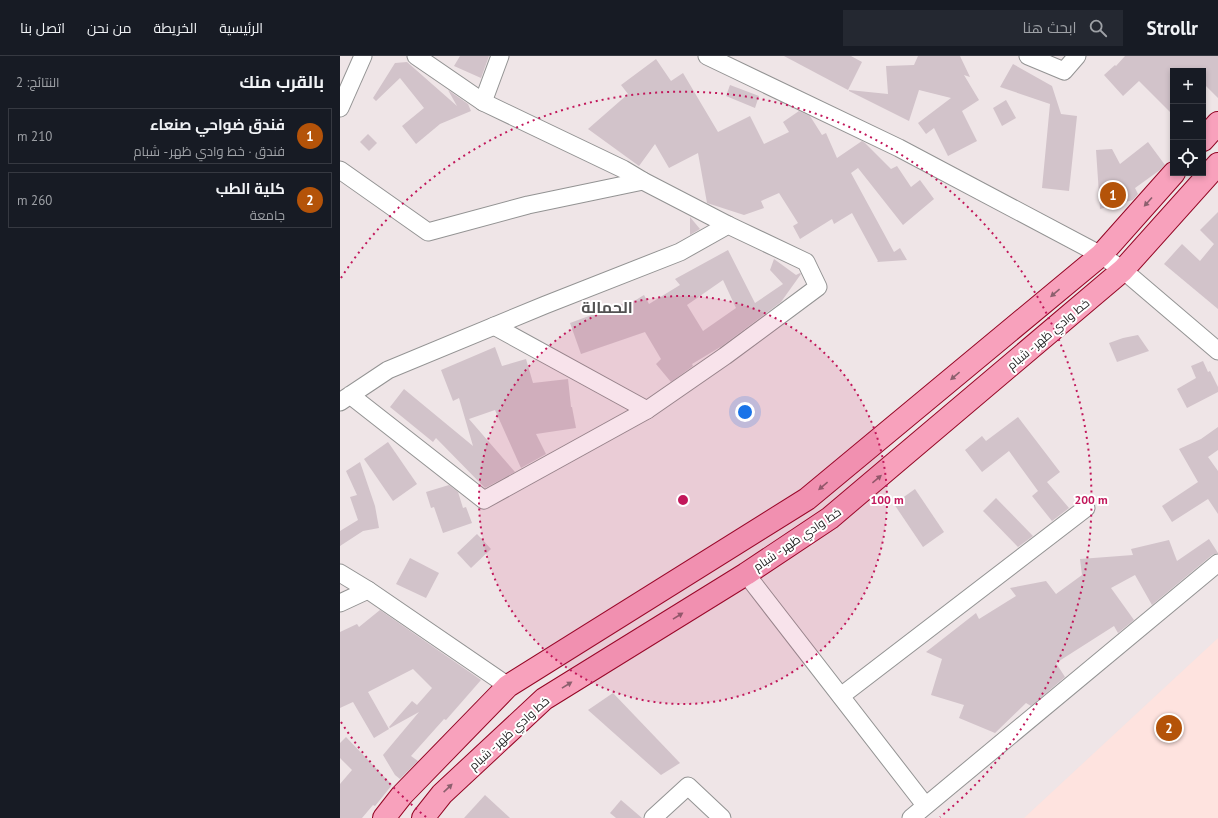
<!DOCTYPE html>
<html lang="ar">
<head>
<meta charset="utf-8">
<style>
  :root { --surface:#171b24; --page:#242831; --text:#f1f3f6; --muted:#9ea1a6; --line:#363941; --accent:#b45309 }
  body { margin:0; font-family:"PT Sans",Cairo,sans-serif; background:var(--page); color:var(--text); direction:rtl }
  .controls { position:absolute; right:12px; top:12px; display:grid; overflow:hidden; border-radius:0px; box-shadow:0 2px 6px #0003 }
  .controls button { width:36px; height:36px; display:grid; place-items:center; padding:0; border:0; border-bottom:1px solid var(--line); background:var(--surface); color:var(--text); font:20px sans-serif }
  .you { position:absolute; left:405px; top:356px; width:14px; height:14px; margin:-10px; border:3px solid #fff; border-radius:50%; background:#1a73e8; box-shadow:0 0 0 6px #1a73e833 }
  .badge { display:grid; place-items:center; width:26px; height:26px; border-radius:50%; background:var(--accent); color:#fff; font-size:13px; font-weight:700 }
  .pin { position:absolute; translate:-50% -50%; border:2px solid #fff; box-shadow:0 1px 4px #0006 }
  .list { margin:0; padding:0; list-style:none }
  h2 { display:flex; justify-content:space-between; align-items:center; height:52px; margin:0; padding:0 16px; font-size:17px }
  h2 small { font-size:13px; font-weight:400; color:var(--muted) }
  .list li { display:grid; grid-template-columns:26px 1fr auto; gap:12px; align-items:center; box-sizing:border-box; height:56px; margin:0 8px 8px; padding:0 8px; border:1px solid var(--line); border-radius:0px }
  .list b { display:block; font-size:15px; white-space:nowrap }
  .list p { margin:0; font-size:13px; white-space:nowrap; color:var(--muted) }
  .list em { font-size:13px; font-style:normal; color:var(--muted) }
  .icon { flex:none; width:22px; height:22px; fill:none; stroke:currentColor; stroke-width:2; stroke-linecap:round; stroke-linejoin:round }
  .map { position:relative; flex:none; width:878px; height:762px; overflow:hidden; direction:ltr }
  header { display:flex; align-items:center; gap:24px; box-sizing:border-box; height:56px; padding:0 20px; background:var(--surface); border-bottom:1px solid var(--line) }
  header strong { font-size:19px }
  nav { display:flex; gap:22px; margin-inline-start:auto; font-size:14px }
  .search { width:280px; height:36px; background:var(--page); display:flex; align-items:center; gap:10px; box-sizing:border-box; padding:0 14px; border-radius:0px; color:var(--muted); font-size:15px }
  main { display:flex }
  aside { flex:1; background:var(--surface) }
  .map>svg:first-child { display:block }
  .education { fill:#fee3df }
  .building { fill:#d2c3ca; fill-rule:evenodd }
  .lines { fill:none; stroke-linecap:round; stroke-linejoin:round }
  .minor-casing { stroke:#939393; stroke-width:19 }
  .major-casing { stroke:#940624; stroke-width:24 }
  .minor { stroke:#fff; stroke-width:17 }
  .major { stroke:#f8a1bc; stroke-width:22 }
  .oneway { fill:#8c606e }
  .ring { fill:none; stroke:#c2185b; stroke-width:2; stroke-dasharray:2 4 }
  .labels { text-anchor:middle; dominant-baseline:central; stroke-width:4; stroke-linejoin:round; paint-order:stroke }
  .street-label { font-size:12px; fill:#1f1f1f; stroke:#fff }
  .district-label { font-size:16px; font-weight:bold; fill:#525252; stroke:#fff }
  .centre { fill:#c2185b; stroke:#fff; stroke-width:2 }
  .ring-label { font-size:12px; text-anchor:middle; font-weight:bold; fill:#c2185b; stroke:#fff; stroke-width:4; stroke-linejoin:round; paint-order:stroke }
</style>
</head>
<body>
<header>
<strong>Strollr</strong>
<div class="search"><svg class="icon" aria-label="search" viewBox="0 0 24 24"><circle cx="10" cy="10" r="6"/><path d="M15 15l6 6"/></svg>ابحث هنا</div>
<nav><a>الرئيسية</a><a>الخريطة</a><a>من نحن</a><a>اتصل بنا</a></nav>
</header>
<main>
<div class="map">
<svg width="878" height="762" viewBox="0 0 878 762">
  <rect width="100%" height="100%" fill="#efe5e7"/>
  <polygon class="education" points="878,582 878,762 684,762"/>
  <g class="building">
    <polygon points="120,0 149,0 141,22 114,10"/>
    <polygon points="444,0 511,0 522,6 508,34"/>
    <polygon points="578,0 620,0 630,21 624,19 639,44 622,55 637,85 608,100 594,72 586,78 578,67 611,42 579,34 569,65 509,35 509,34 548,38 546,10 574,9"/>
    <polygon points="785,0 878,0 878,42 863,27 863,15 833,15 833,59 799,25 783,40 764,19 775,9 776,10"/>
    <polygon points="316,3 331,25 343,17 378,76 410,60 424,88 449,76 443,66 459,55 470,60 482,79 486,77 497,102 522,85 525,87 551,113 557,110 571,131 580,124 594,143 563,169 518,112 511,117 554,196 560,192 567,204 537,206 538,205 512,157 494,168 492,163 460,183 453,170 458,167 439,137 421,145 424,152 404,159 367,147 358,97 329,112 315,88 299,110 248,73 288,38 281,29"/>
    <polygon points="67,6 117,50 108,34 128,48 131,55 100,68 76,88 62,70 84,52 60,22 36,45 33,42 55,7"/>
    <polygon points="673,8 712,30 721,58 737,60 729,135 702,132 710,48 660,31"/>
    <polygon points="390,29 419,40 415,52 386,40"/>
    <polygon points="666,44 676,62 662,70 653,52"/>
    <polygon points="28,78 37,87 29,95 20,86"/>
    <polygon points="808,86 825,109 820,114 795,132 798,138 793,144 760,153 756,94 772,93 780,108"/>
    <polygon points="878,156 878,253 824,208 842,188 860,205 874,188 860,174"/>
    <polygon points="350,161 360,173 350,179"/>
    <path d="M388 194 415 247 443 228 430 214 434 203 456 219 460 217 461 218 441 246 382 290 352 308 353 310 331 326 316 308 321 303 305 276 241 298 230 267 284 247 286 250 304 239 309 248 340 229 335 223ZM383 224 396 252 363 275 347 249Z"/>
    <polygon points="798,279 809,295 777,306 769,287 783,282"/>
    <polygon points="155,291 162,310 186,303 193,327 228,323 231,351 232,351 236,372 196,378 206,398 181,412 155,354 129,363 175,416 145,432 96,382 93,386 50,351 64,333 133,390 119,342 113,345 101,314"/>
    <polygon points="863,305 868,316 870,315 878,331 878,336 847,352 837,333 856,322 851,310"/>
    <polygon points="678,361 720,416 707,426 729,452 712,465 692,440 698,435 669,395 642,416 625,394 642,380 646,385"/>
    <polygon points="878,371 878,394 868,401 878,415 878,458 868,443 832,466 822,450 858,426 839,393 861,383"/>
    <polygon points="48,386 77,428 53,445 24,403"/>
    <polygon points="20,406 35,450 39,472 23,475 0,490 0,475 18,464 10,441 17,439 6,415"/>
    <polygon points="109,429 118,436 123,452 126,451 132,467 103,477 94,451 91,452 86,436"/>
    <polygon points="575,433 604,476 583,491 554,448"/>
    <polygon points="656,442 693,480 678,491 643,455"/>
    <polygon points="137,478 151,493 131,512 117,497"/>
    <polygon points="869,483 878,497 872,499 812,549 795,519 771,532 794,564 778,577 774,570 716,607 725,621 691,650 686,647 655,677 619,662 624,649 591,639 602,603 586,596 636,557 639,563 676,540 670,532 706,525 716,538 742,519 740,503 793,499 791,493 829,484 837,505"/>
    <polygon points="70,502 99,517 86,542 56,528"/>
    <polygon points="40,554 141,624 106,664 104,663 71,700 78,705 60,723 55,719 43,699 79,656 50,672 49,671 72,645 77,649 92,632 73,613 28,636 49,673 34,682 13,646 0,652 0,576 17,568 19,571"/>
    <polygon points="273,637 340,707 321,719 248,654"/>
    <polygon points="6,681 52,729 35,750 33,749 22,762 0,762 0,728 12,714 0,702 0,687"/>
    <polygon points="145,739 170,762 124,762"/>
    <polygon points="281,744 302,762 276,762 270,757"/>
  </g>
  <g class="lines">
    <g class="minor-casing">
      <g id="minor">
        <polyline points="76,0 143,46 283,113 303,125 388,169"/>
        <polyline points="367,0 559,92 761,199 783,214 878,295"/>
        <polyline points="688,0 724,15 737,0"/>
        <polyline points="143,46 160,0"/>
        <polyline points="0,52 23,0"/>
        <polyline points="0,114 88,176 188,149 303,125"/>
        <polyline points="154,270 307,354"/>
        <polyline points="0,346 48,314 205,249 340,196 388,169 466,206 478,231 385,300 307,354 144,444 10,339"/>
        <polyline points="0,517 28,534 168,630"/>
        <polyline points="406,518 585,749"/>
        <polyline points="0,547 28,534"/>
        <polyline points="501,640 746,452"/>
        <polyline points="313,762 348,730 382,762"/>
        <polyline points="571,762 878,507"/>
      </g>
    </g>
    <g class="major-casing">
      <g id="major">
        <polyline points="863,84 878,67"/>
        <polyline points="44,762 62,739 168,630 467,443 761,199 834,117"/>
        <polyline points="83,762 102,738 204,643 406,518 490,462 783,214 878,108"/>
      </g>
    </g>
    <use href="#minor" class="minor"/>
    <use href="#major" class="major"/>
  </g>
  <defs><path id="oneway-solid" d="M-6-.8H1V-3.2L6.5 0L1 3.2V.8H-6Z"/></defs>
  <g class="oneway">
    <use href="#oneway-solid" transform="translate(808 146) rotate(132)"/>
    <use href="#oneway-solid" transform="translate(715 237) rotate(140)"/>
    <use href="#oneway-solid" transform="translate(615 320) rotate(140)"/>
    <use href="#oneway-solid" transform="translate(537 423) rotate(-40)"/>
    <use href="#oneway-solid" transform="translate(483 430) rotate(140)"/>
    <use href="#oneway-solid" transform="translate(338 560) rotate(-32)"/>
    <use href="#oneway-solid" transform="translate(227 629) rotate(-32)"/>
    <use href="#oneway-solid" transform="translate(108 732) rotate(-43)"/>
  </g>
  <circle cx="343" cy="444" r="204" fill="#c2185b" fill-opacity=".12"/>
  <g class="ring">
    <circle cx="343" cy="444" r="204"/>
    <path d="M86 761A408 408 0 0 1 1 666M1 222A408 408 0 1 1 600 761"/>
  </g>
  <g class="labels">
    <g class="street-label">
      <text transform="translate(708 278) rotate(-40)">خط وادي ظهر - شبام</text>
      <text transform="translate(457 483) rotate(-34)">خط وادي ظهر - شبام</text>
      <text transform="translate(169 677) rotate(-42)">خط وادي ظهر - شبام</text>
    </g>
    <g class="district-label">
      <text x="267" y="251">الحمالة</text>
    </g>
  </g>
  <circle cx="343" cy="444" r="6" class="centre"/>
  <g class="ring-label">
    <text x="547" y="448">100 m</text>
    <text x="751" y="448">200 m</text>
  </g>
</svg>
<div class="controls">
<button>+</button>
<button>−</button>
<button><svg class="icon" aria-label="locate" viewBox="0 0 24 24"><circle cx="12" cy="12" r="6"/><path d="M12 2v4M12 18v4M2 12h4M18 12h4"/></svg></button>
</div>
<div class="you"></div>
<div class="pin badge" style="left:773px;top:139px">1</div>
<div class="pin badge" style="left:829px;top:672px">2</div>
</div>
<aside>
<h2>بالقرب منك<small>النتائج: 2</small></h2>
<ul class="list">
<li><span class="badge">1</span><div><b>فندق ضواحي صنعاء</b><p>فندق · خط وادي ظهر - شبام</p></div><em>210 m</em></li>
<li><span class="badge">2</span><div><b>كلية الطب</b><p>جامعة</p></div><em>260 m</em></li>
</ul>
</aside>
</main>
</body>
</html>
